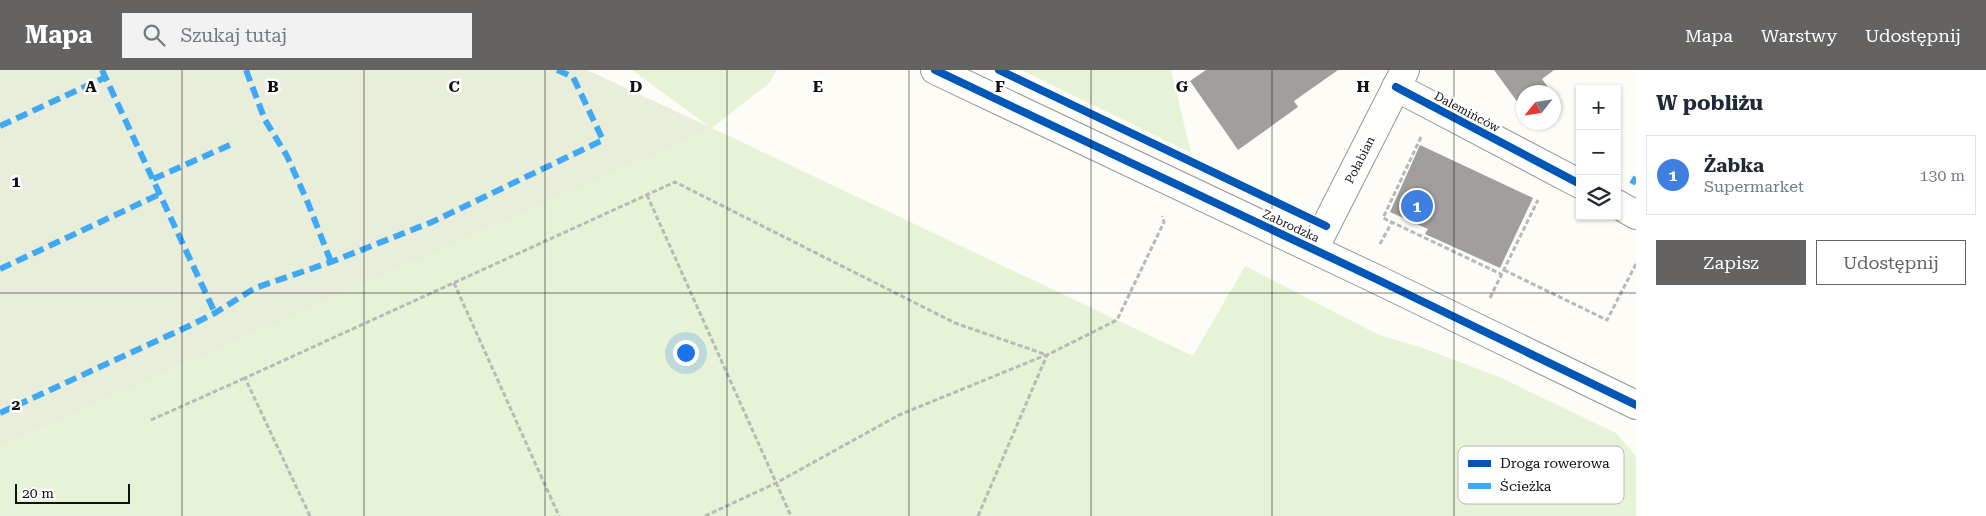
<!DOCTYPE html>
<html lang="pl">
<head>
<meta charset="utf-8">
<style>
  :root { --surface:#fff; --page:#f2f2f3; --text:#1f2937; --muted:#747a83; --line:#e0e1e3; --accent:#646362 }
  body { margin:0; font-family:"Roboto Serif",serif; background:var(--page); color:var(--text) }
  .controls { position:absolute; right:15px; top:15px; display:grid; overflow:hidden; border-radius:0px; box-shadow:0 1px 4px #0004 }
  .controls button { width:45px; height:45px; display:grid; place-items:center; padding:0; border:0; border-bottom:1px solid var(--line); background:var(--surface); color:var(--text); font:25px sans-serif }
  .compass { position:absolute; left:1516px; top:15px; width:45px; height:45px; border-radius:50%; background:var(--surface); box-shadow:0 1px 4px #0004; rotate:240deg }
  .scale { position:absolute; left:15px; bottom:12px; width:115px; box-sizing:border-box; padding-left:5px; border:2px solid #111; border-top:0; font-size:14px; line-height:18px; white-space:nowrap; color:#111; -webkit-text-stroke:4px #fff; paint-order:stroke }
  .you { position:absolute; left:685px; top:282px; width:18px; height:18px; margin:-12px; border:4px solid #fff; border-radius:50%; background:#1a73e8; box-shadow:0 0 0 8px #1a73e833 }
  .badge { display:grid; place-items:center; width:32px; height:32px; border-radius:50%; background:var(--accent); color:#fff; font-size:16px; font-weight:700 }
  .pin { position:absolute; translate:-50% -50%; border:2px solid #fff; box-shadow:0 1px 5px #0006 }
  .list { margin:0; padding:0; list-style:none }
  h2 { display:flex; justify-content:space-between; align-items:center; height:65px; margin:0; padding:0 20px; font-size:21px }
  h2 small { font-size:16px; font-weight:400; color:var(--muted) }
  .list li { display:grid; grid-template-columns:32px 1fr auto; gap:15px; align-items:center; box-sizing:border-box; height:80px; margin:0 10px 10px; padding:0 10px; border:1px solid var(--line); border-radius:0px }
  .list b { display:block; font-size:19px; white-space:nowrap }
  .list p { margin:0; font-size:16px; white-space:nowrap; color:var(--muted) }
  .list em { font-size:16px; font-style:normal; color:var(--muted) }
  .actions { display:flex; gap:10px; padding:15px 20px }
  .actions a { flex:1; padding:11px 0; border:1px solid var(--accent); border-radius:0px; text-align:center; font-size:18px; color:var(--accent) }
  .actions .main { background:var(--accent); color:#fff }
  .icon { flex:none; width:28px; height:28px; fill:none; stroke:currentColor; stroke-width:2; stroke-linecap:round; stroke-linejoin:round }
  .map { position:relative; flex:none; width:1636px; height:446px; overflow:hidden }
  header { display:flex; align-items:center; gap:30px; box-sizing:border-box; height:70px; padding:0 25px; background:var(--accent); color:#fff }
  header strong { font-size:24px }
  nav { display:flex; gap:28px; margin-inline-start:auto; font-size:18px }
  .search { width:350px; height:45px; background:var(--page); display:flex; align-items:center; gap:12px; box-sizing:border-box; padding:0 18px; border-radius:0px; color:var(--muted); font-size:19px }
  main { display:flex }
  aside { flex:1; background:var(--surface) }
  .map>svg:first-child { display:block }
  .green { fill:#e7f3d7 }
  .cemetery { fill:#e9eedb }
  .building { fill:#a19f9c }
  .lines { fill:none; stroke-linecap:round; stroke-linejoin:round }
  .street-casing { stroke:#979795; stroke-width:30 }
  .path { stroke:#b9b9b8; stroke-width:3; stroke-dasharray:5 2.5; stroke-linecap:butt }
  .street { stroke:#fffffe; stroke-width:28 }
  .quiet { stroke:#3fa9f5; stroke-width:6; stroke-dasharray:12 6; stroke-linecap:butt }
  .cycleway-casing { stroke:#fff; stroke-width:11 }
  .cycleway { stroke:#0057b8; stroke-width:8 }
  .grid { fill:none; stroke:#111; stroke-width:1; stroke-opacity:0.55 }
  .labels { text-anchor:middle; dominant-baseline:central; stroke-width:5; stroke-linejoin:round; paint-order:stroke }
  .street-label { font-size:12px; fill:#111; stroke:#fff }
  .key { fill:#fff; stroke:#b8b8b8; stroke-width:1 }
  .key-label { font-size:14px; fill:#111 }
  .grid-label { font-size:16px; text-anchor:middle; font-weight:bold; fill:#111; stroke:#fff; stroke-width:5; stroke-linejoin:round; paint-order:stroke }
</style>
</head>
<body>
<header>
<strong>Mapa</strong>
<div class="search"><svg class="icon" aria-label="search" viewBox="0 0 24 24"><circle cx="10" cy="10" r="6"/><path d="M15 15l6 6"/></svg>Szukaj tutaj</div>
<nav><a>Mapa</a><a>Warstwy</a><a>Udostępnij</a></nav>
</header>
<main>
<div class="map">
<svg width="1636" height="446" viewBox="0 0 1636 446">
  <rect width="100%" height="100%" fill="#fdfcf7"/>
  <g class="green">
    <polygon points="632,0 777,0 769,13 712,58 1193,286 1245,196 1379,265 1420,277 1499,307 1616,363 1636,386 1636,446 0,446 0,377 711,58"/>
    <polygon points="1021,0 1171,0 1191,83"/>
  </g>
  <polygon class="cemetery" points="0,0 587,0 712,58 0,377"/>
  <g class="building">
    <polygon points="1206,0 1338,0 1294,31 1298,37 1238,80 1190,11"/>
    <polygon points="1494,0 1554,0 1542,9 1550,20 1546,22 1524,22 1524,41"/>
    <polygon points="1420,75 1533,128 1500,198 1425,164 1428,159 1390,142"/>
  </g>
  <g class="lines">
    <g class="street-casing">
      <g id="street">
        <polyline points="935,0 1374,208 1636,335"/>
        <polyline points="1396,17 1580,114"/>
        <polyline points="1617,134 1636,145"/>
        <polyline points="1314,179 1405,0"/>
      </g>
    </g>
    <g class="path">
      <polyline points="1421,67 1383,148 1501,204"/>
      <polyline points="647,125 791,446"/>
      <polyline points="1380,174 1392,152"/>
      <polyline points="1504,200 1607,250 1636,194"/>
      <polyline points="454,213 559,446"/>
      <polyline points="1490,228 1538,130"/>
      <polyline points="151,350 245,308"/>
      <polyline points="310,446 245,308 675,112 955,253 1047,285"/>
      <polyline points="705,446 776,413 899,345 1046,285"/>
      <polyline points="978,446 1047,285 1117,250 1164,152 1162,146"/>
    </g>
    <use href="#street" class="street"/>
    <g class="quiet">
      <polyline points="102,0 215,243"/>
      <polyline points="246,0 265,50 287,86 308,133 331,192"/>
      <polyline points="0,56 106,7"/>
      <polyline points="153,109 230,75"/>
      <polyline points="1632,114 1636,107"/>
      <polyline points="0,199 160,124"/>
      <polyline points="0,343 189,256 215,243 255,218 331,192 432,152 603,70 573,7 557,0"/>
    </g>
    <g class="cycleway-casing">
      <g id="cycleway">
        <polyline points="935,0 1374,208 1636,335"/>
        <polyline points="999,0 1326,156"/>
        <polyline points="1396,17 1580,114"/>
      </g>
    </g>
    <use href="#cycleway" class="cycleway"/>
  </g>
  <path class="grid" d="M182 0V446M364 0V446M545 0V446M727 0V446M909 0V446M1091 0V446M1272 0V446M1454 0V446M0 223H1636"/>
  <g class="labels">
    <g class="street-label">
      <text transform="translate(1467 42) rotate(28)">Dalemińców</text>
      <text transform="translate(1360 90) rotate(-63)">Połabian</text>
      <text transform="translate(1291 156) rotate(25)">Zabrodzka</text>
    </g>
  </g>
  <rect x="1458" y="376" width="166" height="58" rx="8" class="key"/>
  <rect x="1468" y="390" width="23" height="7" fill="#0057b8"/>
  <rect x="1468" y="413" width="23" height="6" fill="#3fa9f5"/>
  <g class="key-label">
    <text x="1500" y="398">Droga rowerowa</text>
    <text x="1500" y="421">Ścieżka</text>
  </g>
  <g class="grid-label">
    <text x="91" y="22">A</text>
    <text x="273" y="22">B</text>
    <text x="454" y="22">C</text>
    <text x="636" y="22">D</text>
    <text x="818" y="22">E</text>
    <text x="1000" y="22">F</text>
    <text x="1182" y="22">G</text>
    <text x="1363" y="22">H</text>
    <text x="16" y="117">1</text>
    <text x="16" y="340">2</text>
  </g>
</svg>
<div class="controls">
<button>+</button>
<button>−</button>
<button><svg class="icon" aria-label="layers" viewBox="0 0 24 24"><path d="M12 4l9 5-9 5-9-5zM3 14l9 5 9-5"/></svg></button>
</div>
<svg class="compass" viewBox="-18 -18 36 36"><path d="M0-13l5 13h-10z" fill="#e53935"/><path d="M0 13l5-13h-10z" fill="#747a83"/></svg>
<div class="scale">20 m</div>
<div class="you"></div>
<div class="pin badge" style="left:1417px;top:136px;background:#3f7fe0">1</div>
</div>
<aside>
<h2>W pobliżu<small></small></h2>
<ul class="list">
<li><span class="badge" style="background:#3f7fe0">1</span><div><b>Żabka</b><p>Supermarket</p></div><em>130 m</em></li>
</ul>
<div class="actions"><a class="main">Zapisz</a><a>Udostępnij</a></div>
</aside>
</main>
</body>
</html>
